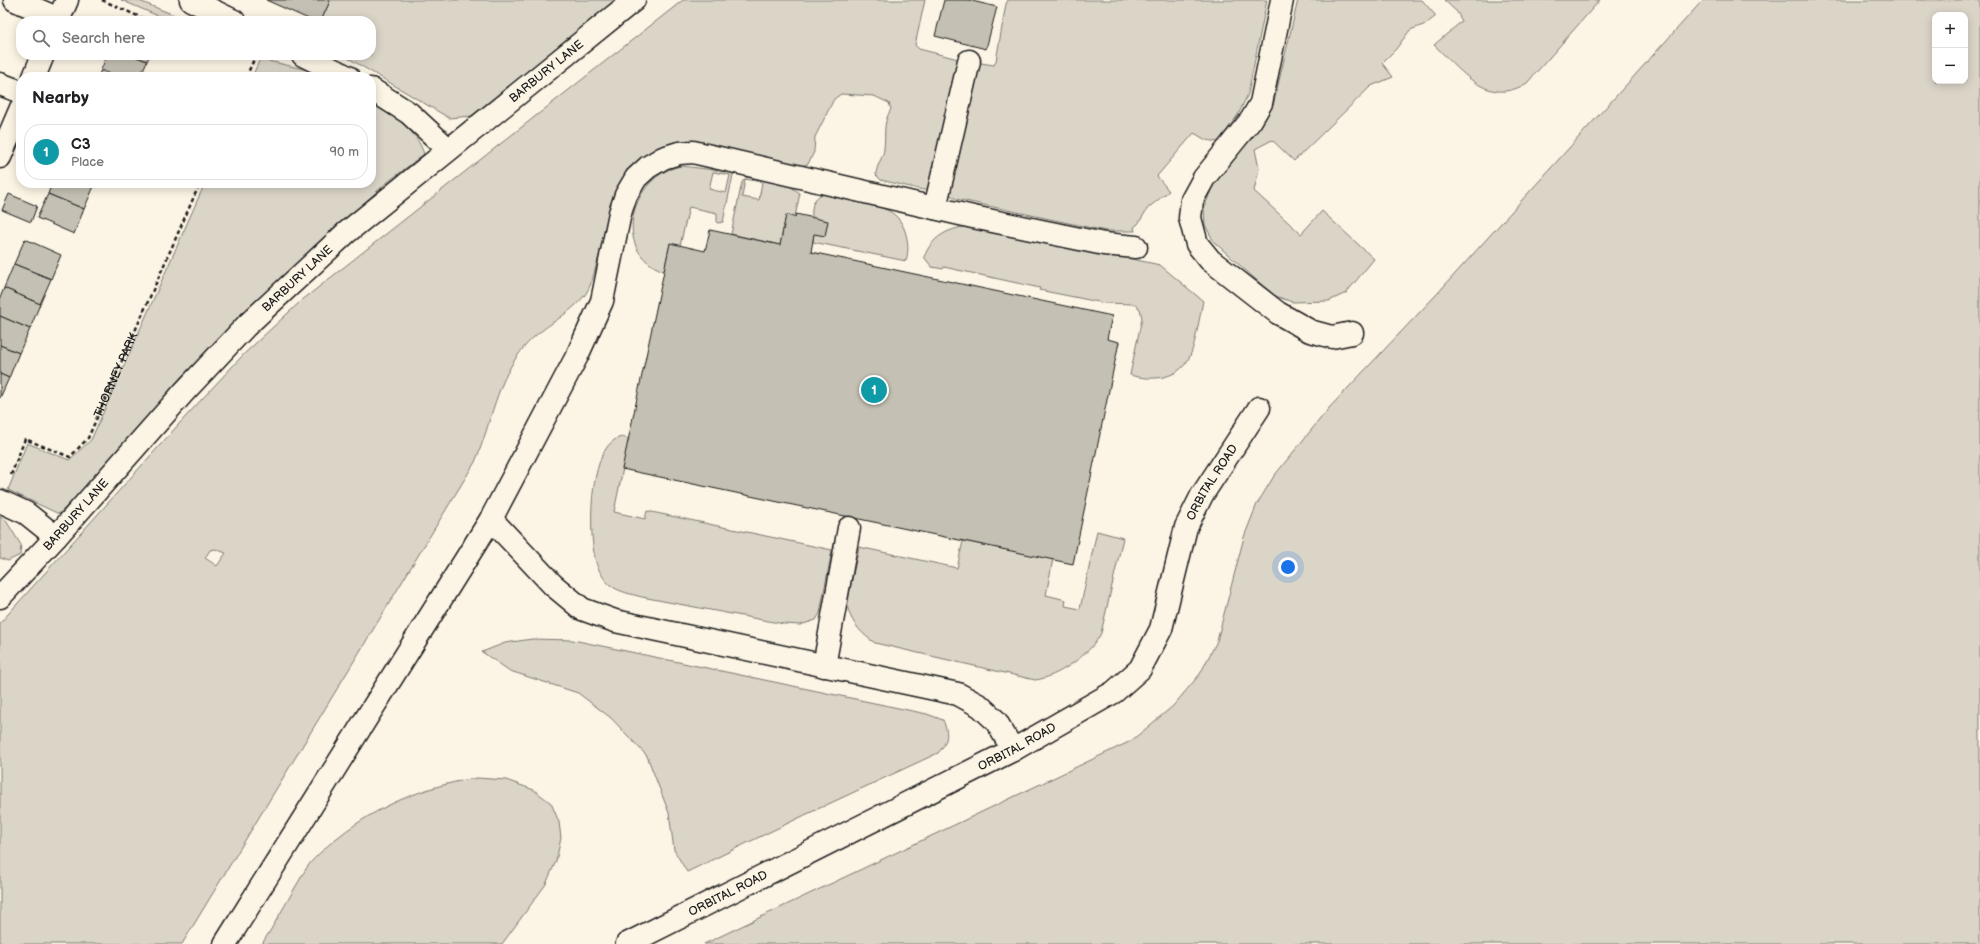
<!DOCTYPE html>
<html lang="en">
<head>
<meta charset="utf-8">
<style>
  :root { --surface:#fff; --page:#f2f2f2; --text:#202124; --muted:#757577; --line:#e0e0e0; --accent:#d93025 }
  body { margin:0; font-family:"Balsamiq Sans",sans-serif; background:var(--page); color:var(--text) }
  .controls { position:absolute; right:12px; top:12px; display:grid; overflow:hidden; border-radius:8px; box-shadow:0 2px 10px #0003 }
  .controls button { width:36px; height:36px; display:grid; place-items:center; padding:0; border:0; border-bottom:1px solid var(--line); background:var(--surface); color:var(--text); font:20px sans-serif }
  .you { position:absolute; left:1288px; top:567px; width:14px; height:14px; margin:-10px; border:3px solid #fff; border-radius:50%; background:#1a73e8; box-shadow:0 0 0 6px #1a73e833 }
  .badge { display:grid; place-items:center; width:26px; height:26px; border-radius:50%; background:var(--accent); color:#fff; font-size:13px; font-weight:700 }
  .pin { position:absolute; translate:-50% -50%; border:2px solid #fff; box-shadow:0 1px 4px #0006 }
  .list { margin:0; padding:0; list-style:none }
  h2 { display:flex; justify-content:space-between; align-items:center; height:52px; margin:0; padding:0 16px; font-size:17px }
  h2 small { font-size:13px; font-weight:400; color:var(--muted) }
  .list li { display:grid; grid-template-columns:26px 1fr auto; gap:12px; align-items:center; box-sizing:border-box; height:56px; margin:0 8px 8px; padding:0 8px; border:1px solid var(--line); border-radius:16px }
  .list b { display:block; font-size:15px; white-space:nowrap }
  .list p { margin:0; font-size:13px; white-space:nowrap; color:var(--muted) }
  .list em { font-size:13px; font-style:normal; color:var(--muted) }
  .icon { flex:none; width:22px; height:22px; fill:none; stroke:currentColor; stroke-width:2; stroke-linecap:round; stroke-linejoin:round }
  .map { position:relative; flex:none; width:1980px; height:944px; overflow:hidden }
  .search { position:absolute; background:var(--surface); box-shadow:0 2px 10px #0003; left:16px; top:16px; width:360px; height:44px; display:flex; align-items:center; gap:10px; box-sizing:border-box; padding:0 14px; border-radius:16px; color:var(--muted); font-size:15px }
  .panel { position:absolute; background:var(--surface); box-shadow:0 2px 10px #0003; left:16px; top:72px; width:360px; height:116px; border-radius:16px }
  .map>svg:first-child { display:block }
  .green { fill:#dbd5c8; stroke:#7c7872; fill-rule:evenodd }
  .building { fill:#c4c0b3; stroke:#1c1c1c }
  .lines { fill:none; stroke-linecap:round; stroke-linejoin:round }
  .minor-casing { stroke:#1c1c1c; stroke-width:25 }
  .path { stroke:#1c1c1c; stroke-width:2.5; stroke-dasharray:4 3; stroke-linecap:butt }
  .minor { stroke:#fcf5e5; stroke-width:22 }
  .labels { text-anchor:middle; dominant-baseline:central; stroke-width:3; stroke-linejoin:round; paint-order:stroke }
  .street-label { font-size:12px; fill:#1c1c1c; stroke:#fcf5e5 }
</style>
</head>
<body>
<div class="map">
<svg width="1980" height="944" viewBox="0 0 1980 944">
  <rect width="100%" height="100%" fill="#fcf5e5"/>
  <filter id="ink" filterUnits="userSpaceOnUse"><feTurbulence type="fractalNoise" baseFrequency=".025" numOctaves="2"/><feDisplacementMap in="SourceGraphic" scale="8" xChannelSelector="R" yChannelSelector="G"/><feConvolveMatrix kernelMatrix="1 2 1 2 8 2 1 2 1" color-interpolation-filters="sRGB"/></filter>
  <g filter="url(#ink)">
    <g class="green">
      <polygon points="121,0 137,0 179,17 198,21 170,21"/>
      <polygon points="328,0 618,0 472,116 449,118 343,55 371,55 371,21 321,21 330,1"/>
      <path d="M683 0H925L915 45 919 49 962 60 929 190H923L881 180 876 175C876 166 883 158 884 149 886 132 882 125 891 109L889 103 874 96 841 94 834 99 815 137 814 152 808 164 800 166 689 141C670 143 657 147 641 158 605 185 608 231 595 270 593 278 590 288 585 295 569 316 542 326 525 346 496 380 492 422 475 462L182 944H0V623L188 414 244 354 301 301ZM215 549 226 553 217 566 205 558 210 550Z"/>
      <polygon points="1008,0 1267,0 1248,94 1238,115 1218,142 1206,140 1194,133 1157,176 1169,191 1148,208 1138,224 1134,227 1135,231 1106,231 956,199 947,192 974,62 994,65 996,61 1006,4"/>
      <polygon points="1298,0 1422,0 1436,16 1426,24 1410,30 1396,49 1382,63 1393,77 1371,86 1294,161 1272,140 1255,149 1259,169 1254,191 1301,234 1322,211 1374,259 1346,293 1329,301 1292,302 1273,295 1214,242 1205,225 1204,208 1213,185 1225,165 1273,106"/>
      <path d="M1444 0H1600L1527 83C1487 108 1461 70 1434 45L1462 21 1457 12Z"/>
      <path d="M1703 0H1980V944H704L1131 741 1173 706 1200 674 1217 641 1244 537 1257 504 1274 476 1329 408 1436 295ZM1935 15H1965V81H1935Z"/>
      <polygon points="260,59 312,71 327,77 252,77"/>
      <path d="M371 101C392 115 416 128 424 154L384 185 268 290 181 377 94 479 59 514 8 490 27 443 69 460 91 440 205 183H371Z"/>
      <path d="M682 166 731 172 733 174 732 180 723 222 717 223V213L689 207 680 246 670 244 664 271C609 252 632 173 682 166ZM713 172 730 175 726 193 709 189Z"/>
      <path d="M747 177 788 185 800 193 795 217 786 216 780 245 731 234 742 182ZM745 179 762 182 759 200 742 197Z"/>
      <path d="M822 194C844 199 869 201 889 211 906 220 911 245 906 261L813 242C816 226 804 203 822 194Z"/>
      <path d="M968 226 982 227 1160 265 1203 301C1200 315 1195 347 1189 358 1178 380 1151 381 1130 375L1142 318 1140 309 1134 304 1104 303 1039 290 1040 288 944 267 943 269 932 267 924 257C932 237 947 229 968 226Z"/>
      <path d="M623 437 629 439 614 512 645 519 647 511 832 550 820 613 816 620 800 625 784 624 642 597C631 594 619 592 610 585 605 581 601 574 598 568 587 543 587 440 623 437Z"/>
      <polygon points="0,517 5,519 21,545 20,555 8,561 0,558"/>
      <path d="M1097 531 1123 538 1101 633C1093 652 1057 678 1035 680L875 643C863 635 852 624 848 609 846 600 857 559 859 547L957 568 963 541 1053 559 1046 595 1066 600 1065 606 1080 609Z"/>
      <path d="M532 639 573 640 927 714 943 720C949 734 948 742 938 753L807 814 687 872 674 850 669 813 647 756 611 718 578 693 510 671 482 652 505 643Z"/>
      <path d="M477 778 506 780 534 790 551 803 559 822 561 838 556 861 546 884 502 944H262C274 925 285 905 296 886 301 878 305 869 311 862 354 816 415 787 477 778Z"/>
    </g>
    <g class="building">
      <polygon points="266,0 328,0 330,1 321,21 313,21"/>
      <polygon points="944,0 968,0 997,7 986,49 935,36"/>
      <polygon points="107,55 132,55 147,61 140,77 117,77 101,70"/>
      <polygon points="132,55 150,55 147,61"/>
      <polygon points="101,70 117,77 98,77"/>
      <polygon points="52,183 92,183 95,184 84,209 48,194"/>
      <polygon points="9,194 37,206 31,222 2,210"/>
      <polygon points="48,194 84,209 74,234 37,218"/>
      <polygon points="796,214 828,221 825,236 814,234 811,252 1112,316 1107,339 1119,342 1073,564 622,469 670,243 705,251 710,230 780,245 786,215 795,217"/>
      <polygon points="25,239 61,255 51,279 14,264"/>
      <polygon points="14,264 51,279 40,304 4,288"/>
      <polygon points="4,288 40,304 30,329 0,316 0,298"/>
      <polygon points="0,316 30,329 19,353 0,345"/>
      <polygon points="0,345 19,353 9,378 0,374"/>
      <polygon points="0,374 9,378 0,398"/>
    </g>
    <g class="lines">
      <g class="minor-casing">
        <g id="minor">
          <polyline points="15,0 59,19"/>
          <polyline points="191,0 234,21"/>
          <polyline points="1282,0 1261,103 1251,120 1204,178 1192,200 1190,218 1197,244 1210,260 1278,313 1310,331 1332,337 1352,333"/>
          <polyline points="58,21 67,0"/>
          <polyline points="303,55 348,77"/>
          <polyline points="34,77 43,55"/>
          <polyline points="0,84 21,92"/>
          <polyline points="371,89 409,113 448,149"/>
          <polyline points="0,157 21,108"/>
          <polyline points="935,208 969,61"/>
          <polyline points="0,501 26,513 56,537"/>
          <polyline points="491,519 553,585 582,609 615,621 958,694 980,706 996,721 1013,750"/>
          <path id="s2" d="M0 597 56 537 184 392 246 326 346 233 634 0"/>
          <polyline points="824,666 849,528"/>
          <polyline points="225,944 491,519 577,356 602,301 620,213 626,195 636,178 648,167 663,158 679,153 693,152 973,217 1104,244 1136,247"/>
          <path id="s3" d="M627 944 1013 750 1114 692 1140 669 1161 629 1186 527 1202 495 1259 408"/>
        </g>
      </g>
      <g class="path">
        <polyline points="102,0 149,21"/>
        <polyline points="246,77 256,55"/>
        <path id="s1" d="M11 475 25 439 70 457 88 438 200 183"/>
      </g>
      <use href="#minor" class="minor"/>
    </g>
  </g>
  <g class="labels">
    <g class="street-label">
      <text stroke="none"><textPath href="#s2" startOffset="760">BARBURY LANE</textPath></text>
      <text stroke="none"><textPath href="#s2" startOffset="436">BARBURY LANE</textPath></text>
      <text stroke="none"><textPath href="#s1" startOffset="182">THORNEY PARK</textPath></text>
      <text stroke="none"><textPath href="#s3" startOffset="785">ORBITAL ROAD</textPath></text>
      <text stroke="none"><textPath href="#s2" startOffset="112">BARBURY LANE</textPath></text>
      <text stroke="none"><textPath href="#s3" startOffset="437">ORBITAL ROAD</textPath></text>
      <text stroke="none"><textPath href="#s3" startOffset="113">ORBITAL ROAD</textPath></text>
    </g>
  </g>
</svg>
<div class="controls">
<button>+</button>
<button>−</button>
</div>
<div class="you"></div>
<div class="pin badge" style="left:874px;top:390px;background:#0f9aa8">1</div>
<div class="search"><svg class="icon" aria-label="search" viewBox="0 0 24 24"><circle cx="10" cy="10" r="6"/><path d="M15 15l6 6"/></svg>Search here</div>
<section class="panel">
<h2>Nearby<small></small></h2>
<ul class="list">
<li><span class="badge" style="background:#0f9aa8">1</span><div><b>C3</b><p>Place</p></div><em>90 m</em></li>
</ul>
</section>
</div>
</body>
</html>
